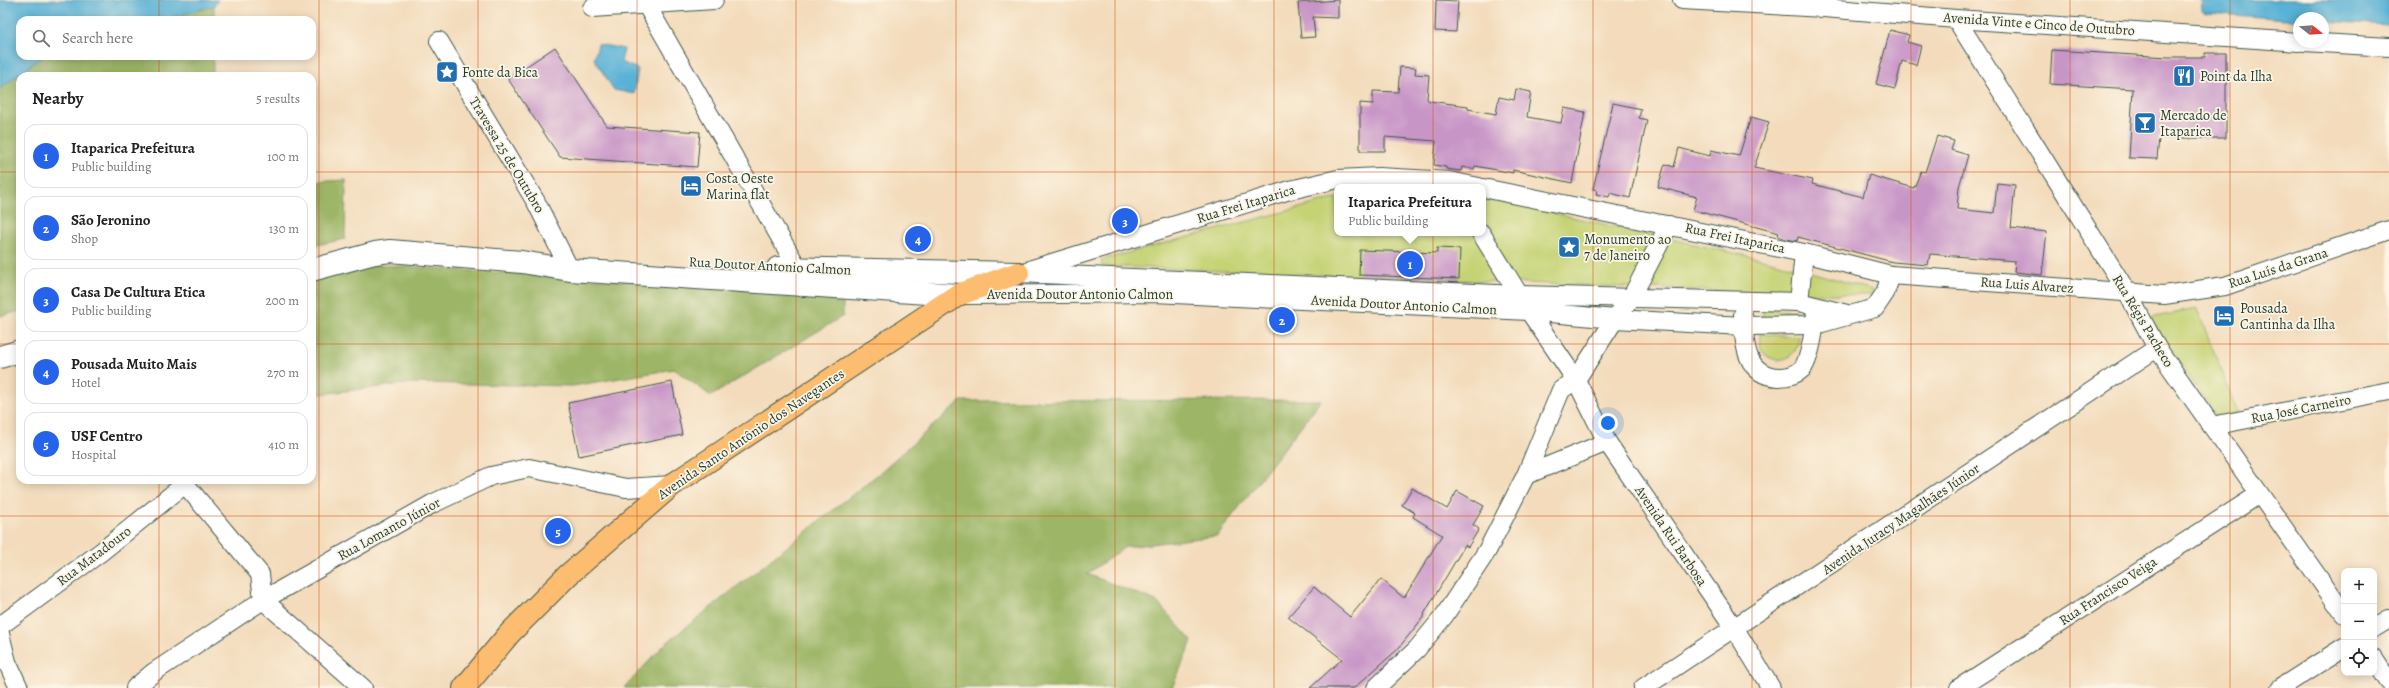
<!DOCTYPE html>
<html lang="en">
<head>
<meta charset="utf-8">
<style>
  :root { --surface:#fff; --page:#f2f2f2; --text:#222; --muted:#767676; --line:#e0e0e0; --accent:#2563eb }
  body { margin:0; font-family:Alegreya,serif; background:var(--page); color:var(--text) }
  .controls { position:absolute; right:12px; bottom:12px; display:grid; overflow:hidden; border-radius:8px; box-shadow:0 2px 10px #0003 }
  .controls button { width:36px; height:36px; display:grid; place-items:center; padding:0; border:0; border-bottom:1px solid var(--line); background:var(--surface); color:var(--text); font:20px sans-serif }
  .compass { position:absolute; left:2293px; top:12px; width:36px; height:36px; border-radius:50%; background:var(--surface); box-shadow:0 2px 10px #0003; rotate:107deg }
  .you { position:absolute; left:1608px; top:423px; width:14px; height:14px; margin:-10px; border:3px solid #fff; border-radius:50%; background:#1a73e8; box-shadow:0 0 0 6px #1a73e833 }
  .badge { display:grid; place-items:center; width:26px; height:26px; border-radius:50%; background:var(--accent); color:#fff; font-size:13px; font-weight:700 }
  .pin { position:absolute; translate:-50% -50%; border:2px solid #fff; box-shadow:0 1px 4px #0006 }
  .popup { position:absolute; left:1334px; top:184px; width:152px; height:52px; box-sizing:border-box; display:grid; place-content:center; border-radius:8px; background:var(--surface); filter:drop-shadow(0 1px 3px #0005); font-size:13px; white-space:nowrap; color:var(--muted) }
  .popup b { font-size:15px; color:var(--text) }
  .popup::after { content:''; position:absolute; left:50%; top:100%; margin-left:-8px; border:8px solid transparent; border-top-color:var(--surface) }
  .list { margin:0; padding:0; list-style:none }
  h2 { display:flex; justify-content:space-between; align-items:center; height:52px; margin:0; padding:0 16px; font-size:17px }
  h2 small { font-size:13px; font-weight:400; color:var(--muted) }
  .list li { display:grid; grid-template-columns:26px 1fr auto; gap:12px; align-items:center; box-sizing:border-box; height:64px; margin:0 8px 8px; padding:0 8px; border:1px solid var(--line); border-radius:12px }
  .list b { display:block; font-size:15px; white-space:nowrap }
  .list p { margin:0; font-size:13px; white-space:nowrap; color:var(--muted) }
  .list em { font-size:13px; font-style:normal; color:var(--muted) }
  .icon { flex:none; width:22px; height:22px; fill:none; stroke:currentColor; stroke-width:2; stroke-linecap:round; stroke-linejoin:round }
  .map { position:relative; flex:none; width:2389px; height:688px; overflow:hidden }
  .search { position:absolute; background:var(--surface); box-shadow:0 2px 10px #0003; left:16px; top:16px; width:300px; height:44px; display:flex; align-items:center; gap:10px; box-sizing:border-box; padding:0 14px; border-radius:12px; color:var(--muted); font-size:15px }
  .panel { position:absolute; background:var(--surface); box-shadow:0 2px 10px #0003; left:16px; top:72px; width:300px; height:412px; border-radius:12px }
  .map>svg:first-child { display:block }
  .green { fill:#c5d374; stroke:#728854 }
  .forest { fill:#9cb566; stroke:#5e794d }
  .water { fill:#59b1d6; stroke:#3c7785 }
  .building { fill:#c895c7 }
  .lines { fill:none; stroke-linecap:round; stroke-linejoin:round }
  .minor-casing { stroke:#3f5548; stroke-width:20 }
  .tertiary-casing { stroke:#3f5548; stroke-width:24 }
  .primary-casing { stroke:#3f5548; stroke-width:24 }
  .minor { stroke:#fff; stroke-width:18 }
  .tertiary { stroke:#fff; stroke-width:22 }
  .primary { stroke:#fcbd6f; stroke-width:22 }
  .grid { fill:none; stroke:#d45610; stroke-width:1; stroke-opacity:0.55 }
  .labels { text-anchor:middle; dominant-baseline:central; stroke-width:3.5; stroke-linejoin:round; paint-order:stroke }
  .street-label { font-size:14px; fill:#1f3d34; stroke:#fcf5e5 }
  .poi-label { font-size:14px; fill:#1f3d34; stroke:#fcf5e5; text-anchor:start }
</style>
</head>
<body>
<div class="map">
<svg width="2389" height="688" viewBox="0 0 2389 688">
  <rect width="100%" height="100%" fill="#fcf5e5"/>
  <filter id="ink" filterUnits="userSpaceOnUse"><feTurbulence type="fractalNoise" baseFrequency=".025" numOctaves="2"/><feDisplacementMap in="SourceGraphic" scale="8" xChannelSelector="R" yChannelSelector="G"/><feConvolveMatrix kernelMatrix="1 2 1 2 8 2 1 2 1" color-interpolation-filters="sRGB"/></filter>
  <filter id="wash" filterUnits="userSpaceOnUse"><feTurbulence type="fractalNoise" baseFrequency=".012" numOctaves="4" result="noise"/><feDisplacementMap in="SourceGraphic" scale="16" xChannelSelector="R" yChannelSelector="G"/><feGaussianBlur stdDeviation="0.9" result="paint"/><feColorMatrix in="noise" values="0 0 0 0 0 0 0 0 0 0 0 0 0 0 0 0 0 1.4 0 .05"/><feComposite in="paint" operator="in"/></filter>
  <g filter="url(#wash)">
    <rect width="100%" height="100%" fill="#f3dbbb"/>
    <g class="green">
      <polygon points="1337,198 1337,233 1483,233 1483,198 1486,198 1779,263 1873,290 1872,295 1772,293 1102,266 1101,260"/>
      <polygon points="1764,309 1795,311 1798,317 1762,317"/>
      <polygon points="2197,309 2238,413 2218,419 2149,318"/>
      <path d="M1760 334 1799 337C1798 351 1791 359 1777 360 1763 357 1758 349 1760 334Z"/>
    </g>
    <g class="forest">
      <polygon points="214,6 214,20 162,20"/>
      <polygon points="43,56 213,56 213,76 20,76 20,311 0,316 0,89"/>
      <polygon points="346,180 345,239 312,246 312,182"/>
      <polygon points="366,264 843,295 843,316 711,396 674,369 573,386 413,383 312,395 312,279"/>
      <polygon points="1321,400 1217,536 1125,547 1087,574 1156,601 1192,641 1172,688 624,688 665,644 877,475 961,401"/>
    </g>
    <g class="water">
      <polygon points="0,0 218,0 214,6 162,20 20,20 20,56 43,56 0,89"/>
      <polygon points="2201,0 2389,0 2389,25 2323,21 2323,18 2299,20 2207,13 2202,10"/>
      <polygon points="598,44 624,49 621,62 638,69 634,94 614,90 594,59"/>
    </g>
    <g id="blocks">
      <g class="building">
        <polygon points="1338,0 1338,18 1313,17 1315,37 1301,38 1298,3"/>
        <polygon points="1436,0 1458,1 1456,32 1435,31"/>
        <polygon points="1890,30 1909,35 1907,42 1921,46 1916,65 1902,61 1895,89 1876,84"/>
        <polygon points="555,47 607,126 700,132 697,167 560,157 508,79"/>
        <polygon points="2052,50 2168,57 2205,57 2205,53 2226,53 2226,138 2159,138 2157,159 2129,158 2133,89 2050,84"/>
        <polygon points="1400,67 1416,68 1415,74 1429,75 1427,99 1429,101 1468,106 1468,109 1496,114 1499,97 1514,100 1516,89 1531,92 1527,117 1561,123 1564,108 1585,112 1572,183 1513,170 1513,173 1475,166 1474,169 1462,167 1461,171 1446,169 1446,167 1434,165 1436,141 1385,137 1385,151 1360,151 1360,103 1373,104 1373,91 1398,92"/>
        <polygon points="1613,103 1641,109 1639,118 1647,120 1630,198 1610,193 1609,197 1596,194 1597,190 1593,189"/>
        <polygon points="1751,117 1769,122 1754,168 1813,180 1812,184 1863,197 1869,175 1914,188 1921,171 1925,172 1937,136 1954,141 1951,150 1968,155 1959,187 1957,209 1994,213 1997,183 2015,185 2011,228 2047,232 2042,275 2014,272 2015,261 1930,254 1928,265 1893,262 1798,237 1797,241 1786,239 1778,236 1779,233 1693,210 1697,197 1658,187 1665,164 1674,167 1679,148 1710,156 1711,150 1739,156"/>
        <polygon points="1437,248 1460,249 1459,279 1359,275 1360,250 1437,253"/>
        <polygon points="672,382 682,435 579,456 568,403"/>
        <polygon points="1412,488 1447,509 1457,491 1484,506 1473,525 1479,529 1468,547 1465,545 1424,614 1425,615 1397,650 1354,688 1310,688 1342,659 1288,617 1314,587 1350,617 1381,579 1404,598 1442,535 1413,517 1415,513 1402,505"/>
      </g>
    </g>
  </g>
  <g filter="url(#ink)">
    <use href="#blocks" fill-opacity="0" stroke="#3f5548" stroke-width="1"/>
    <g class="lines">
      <g class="minor-casing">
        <g id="minor">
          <polyline points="1682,0 1824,8 1956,19 2299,42"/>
          <polyline points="647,6 804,279"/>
          <polyline points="592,8 714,0"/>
          <polyline points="1956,19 2127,292 2157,348 2344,614"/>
          <polyline points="439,41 536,202 570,270"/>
          <polyline points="2304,42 2389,47"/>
          <polyline points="1483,188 1804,253 1891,275 2164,295 2225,286 2389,230"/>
          <polyline points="1481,233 1529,311 1576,380 1607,442 1735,629 1771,688"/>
          <polyline points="1032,269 1290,190 1338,179 1379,177 1449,181 1479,187"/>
          <polyline points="1018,273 1519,295 1799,302 1847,314"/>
          <polyline points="967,295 1154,293 1529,311 1615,319 1743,326 1815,325 1875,308 1885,293 1891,275"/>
          <polyline points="1799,302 1804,253"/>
          <path d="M1743 314C1744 341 1744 376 1779 377 1787 377 1796 375 1802 369 1810 360 1815 326 1816 313"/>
          <polyline points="2212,426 2389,391"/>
          <polyline points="1526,475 1607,442"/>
          <polyline points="0,626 101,552 185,484 260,574 263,600 363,688"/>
          <polyline points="2374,628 2389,619"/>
          <polyline points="0,634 7,662 19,688"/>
          <polyline points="2374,659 2389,682"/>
          <polyline points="135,688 154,672 263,600 432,504 491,476 529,468 626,488 672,485"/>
          <polyline points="1376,688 1417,649 1444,616 1487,551 1526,475 1561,390 1576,380 1615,319 1631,298 1669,225"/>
          <polyline points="1643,688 2157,348"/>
          <polyline points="1959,688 2258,495"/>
          <polyline points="2280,688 2344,647"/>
        </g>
      </g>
      <g class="tertiary-casing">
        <g id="tertiary">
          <polyline points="778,268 1017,273"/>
          <polyline points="312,270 375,253 390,251 522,262 570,270 958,295"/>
          <polyline points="0,357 20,351"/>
        </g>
      </g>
      <g class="primary-casing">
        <polyline id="primary" points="464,688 510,633 568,575 672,485 958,295 1018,273"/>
      </g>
      <use href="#minor" class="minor"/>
      <use href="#tertiary" class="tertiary"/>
      <use href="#primary" class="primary"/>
    </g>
  </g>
  <path class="grid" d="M159 0V20M319 0V688M478 0V688M637 0V688M796 0V688M956 0V688M1115 0V688M1274 0V688M1433 0V688M1593 0V688M1752 0V688M1911 0V688M2070 0V688M2230 0V688M159 56V76M0 172H20M312 172H2389M0 344H20M312 344H2389M159 480V688M0 516H2389"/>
  <defs>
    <g id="sight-square" transform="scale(1.15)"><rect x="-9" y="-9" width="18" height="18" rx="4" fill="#1f6fb2" stroke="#fcf5e5"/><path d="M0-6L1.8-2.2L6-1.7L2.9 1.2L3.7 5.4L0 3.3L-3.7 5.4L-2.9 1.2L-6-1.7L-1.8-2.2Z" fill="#fff"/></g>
    <g id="restaurant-square" transform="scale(1.15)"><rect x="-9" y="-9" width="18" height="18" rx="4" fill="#1f6fb2" stroke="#fcf5e5"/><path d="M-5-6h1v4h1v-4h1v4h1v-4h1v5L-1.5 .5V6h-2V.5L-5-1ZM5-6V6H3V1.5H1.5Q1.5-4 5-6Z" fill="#fff"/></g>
    <g id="bar-square" transform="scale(1.15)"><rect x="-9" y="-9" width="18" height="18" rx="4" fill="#1f6fb2" stroke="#fcf5e5"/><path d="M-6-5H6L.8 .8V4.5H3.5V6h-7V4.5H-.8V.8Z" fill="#fff"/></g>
    <g id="hotel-square" transform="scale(1.15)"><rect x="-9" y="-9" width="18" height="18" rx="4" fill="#1f6fb2" stroke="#fcf5e5"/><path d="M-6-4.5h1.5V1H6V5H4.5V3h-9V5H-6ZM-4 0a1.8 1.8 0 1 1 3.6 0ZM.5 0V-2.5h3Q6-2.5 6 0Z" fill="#fff"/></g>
  </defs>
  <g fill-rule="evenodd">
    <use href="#sight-square" x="447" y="72"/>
    <use href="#restaurant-square" x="2184" y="76"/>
    <use href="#bar-square" x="2145" y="123"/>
    <use href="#hotel-square" x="691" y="186"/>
    <use href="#sight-square" x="1569" y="247"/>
    <use href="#hotel-square" x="2224" y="316"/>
  </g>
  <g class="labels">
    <g class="street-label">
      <text transform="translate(2039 24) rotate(4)">Avenida Vinte e Cinco de Outubro</text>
      <text transform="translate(507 155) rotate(59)">Travessa 25 de Outubro</text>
      <text transform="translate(1246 204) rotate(-17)">Rua Frei Itaparica</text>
      <text transform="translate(1735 238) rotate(12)">Rua Frei Itaparica</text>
      <text transform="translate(770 266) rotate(3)">Rua Doutor Antonio Calmon</text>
      <text transform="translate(2278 268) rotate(-18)">Rua Luís da Grana</text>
      <text transform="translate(2027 285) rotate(4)">Rua Luis Alvarez</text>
      <text x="1080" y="294">Avenida Doutor Antonio Calmon</text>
      <text transform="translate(1404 305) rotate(3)">Avenida Doutor Antonio Calmon</text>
      <text transform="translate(2143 321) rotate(59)">Rua Régis Pacheco</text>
      <text transform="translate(2301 409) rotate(-11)">Rua José Carneiro</text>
      <text transform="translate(751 434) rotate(-34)">Avenida Santo Antônio dos Navegantes</text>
      <text transform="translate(1901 519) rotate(-34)">Avenida Juracy Magalhães Júnior</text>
      <text transform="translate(389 529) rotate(-29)">Rua Lomanto Júnior</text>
      <text transform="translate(1671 536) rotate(56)">Avenida Rui Barbosa</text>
      <text transform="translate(94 556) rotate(-37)">Rua Matadouro</text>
      <text transform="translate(2108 591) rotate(-33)">Rua Francisco Veiga</text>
    </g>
    <g class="poi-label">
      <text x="462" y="72">Fonte da Bica</text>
      <text x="2200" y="76">Point da Ilha</text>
      <text x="2160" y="115">Mercado de<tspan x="2160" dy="16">Itaparica</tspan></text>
      <text x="706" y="178">Costa Oeste<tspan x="706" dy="16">Marina flat</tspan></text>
      <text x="1584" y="239">Monumento ao<tspan x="1584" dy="16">7 de Janeiro</tspan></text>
      <text x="2240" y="308">Pousada<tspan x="2240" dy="16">Cantinha da Ilha</tspan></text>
    </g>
  </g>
</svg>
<div class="controls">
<button>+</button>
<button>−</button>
<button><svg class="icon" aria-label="locate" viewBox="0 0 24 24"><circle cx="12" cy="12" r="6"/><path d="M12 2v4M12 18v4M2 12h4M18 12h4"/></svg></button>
</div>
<svg class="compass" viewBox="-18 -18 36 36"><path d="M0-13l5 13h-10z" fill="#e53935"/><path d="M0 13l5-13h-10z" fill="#767676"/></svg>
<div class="you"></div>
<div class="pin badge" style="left:1410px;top:264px">1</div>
<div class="popup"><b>Itaparica Prefeitura</b>Public building</div>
<div class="pin badge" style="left:1282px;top:320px">2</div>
<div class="pin badge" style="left:1125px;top:221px">3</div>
<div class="pin badge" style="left:918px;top:239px">4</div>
<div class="pin badge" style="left:558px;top:531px">5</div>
<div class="search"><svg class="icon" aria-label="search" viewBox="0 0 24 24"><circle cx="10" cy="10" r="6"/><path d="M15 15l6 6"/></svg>Search here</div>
<section class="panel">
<h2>Nearby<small>5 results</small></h2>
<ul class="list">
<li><span class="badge">1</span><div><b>Itaparica Prefeitura</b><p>Public building</p></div><em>100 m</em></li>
<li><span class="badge">2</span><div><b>São Jeronino</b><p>Shop</p></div><em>130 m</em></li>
<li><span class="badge">3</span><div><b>Casa De Cultura Etica</b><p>Public building</p></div><em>200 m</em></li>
<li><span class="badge">4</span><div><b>Pousada Muito Mais</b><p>Hotel</p></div><em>270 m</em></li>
<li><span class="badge">5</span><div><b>USF Centro</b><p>Hospital</p></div><em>410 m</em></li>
</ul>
</section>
</div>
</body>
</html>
